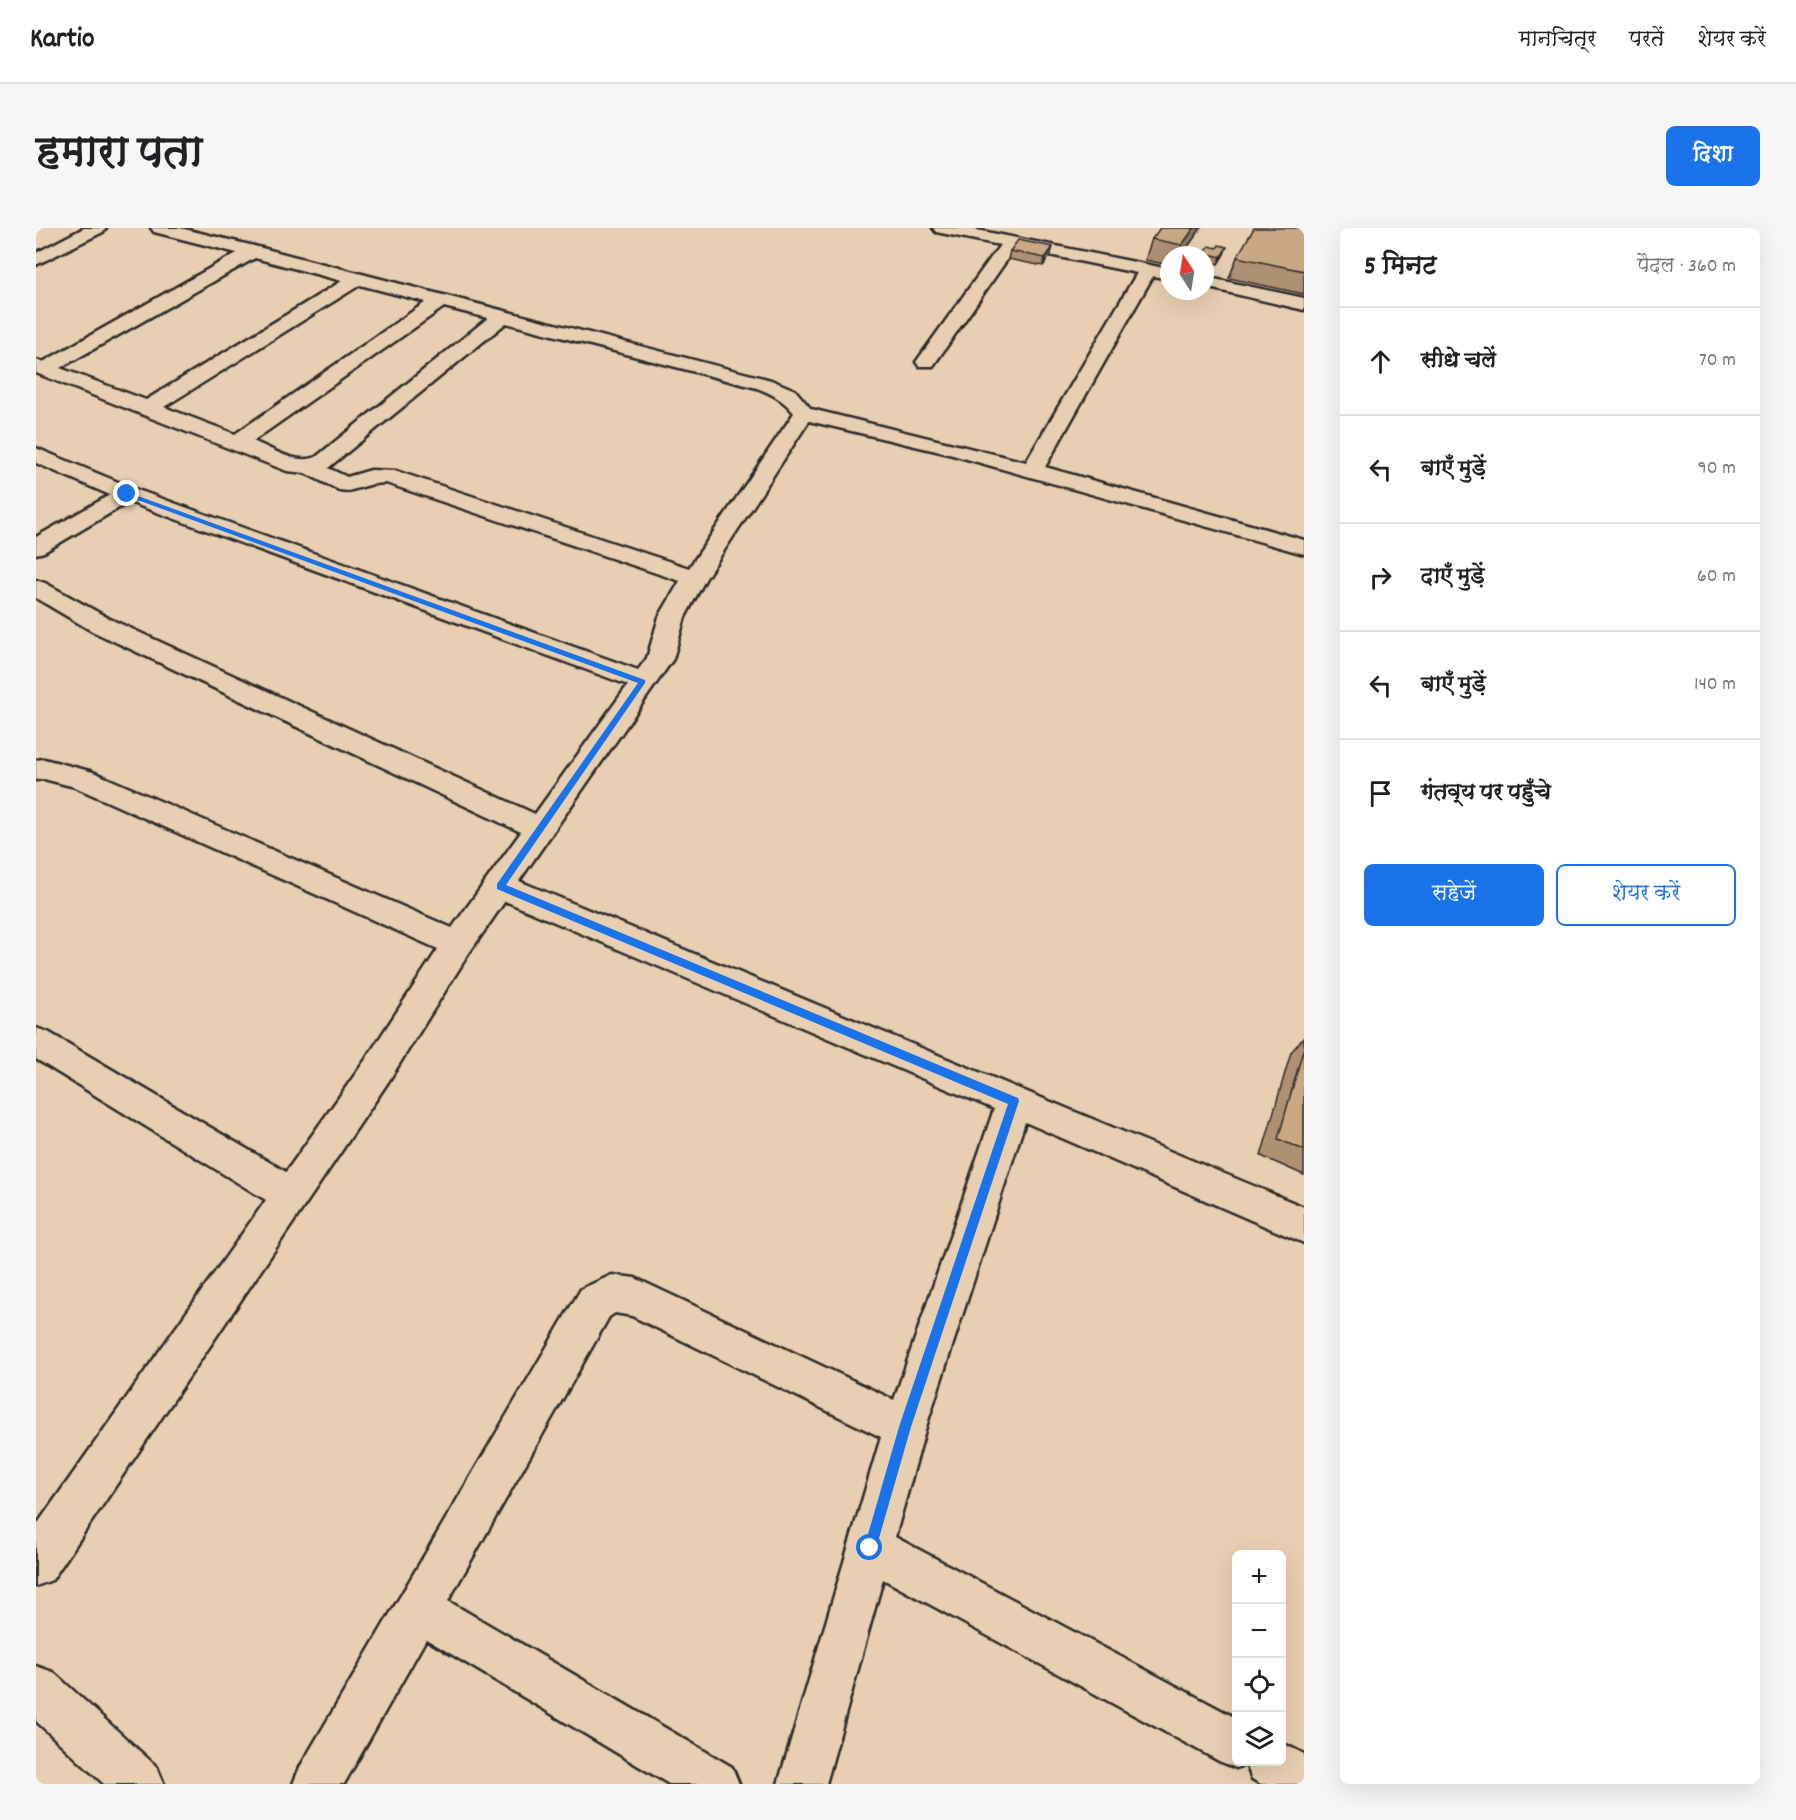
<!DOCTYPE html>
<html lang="hi">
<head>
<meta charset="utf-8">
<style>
  :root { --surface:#fff; --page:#f6f6f6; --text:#202124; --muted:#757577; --line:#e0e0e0; --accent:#1a73e8 }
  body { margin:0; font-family:Dekko,"Playpen Sans Deva",sans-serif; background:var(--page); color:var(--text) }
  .controls { position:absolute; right:18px; bottom:18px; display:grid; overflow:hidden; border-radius:9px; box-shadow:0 6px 24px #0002 }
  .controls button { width:54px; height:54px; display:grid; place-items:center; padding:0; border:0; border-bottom:2px solid var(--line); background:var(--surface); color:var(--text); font:30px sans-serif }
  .compass { position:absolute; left:1124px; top:18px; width:54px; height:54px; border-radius:50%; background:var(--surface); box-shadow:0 6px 24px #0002; rotate:348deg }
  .stop { position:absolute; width:18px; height:18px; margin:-14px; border:4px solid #1a73e8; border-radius:50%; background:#fff }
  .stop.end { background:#1a73e8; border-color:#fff; box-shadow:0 2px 6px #0008 }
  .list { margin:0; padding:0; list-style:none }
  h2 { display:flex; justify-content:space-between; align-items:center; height:78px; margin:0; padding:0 24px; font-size:26px }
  h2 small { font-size:20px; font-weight:400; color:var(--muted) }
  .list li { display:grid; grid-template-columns:39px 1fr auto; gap:18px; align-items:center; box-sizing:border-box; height:108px; padding:0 24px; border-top:2px solid var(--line) }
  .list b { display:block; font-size:22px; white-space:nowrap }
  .list em { font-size:20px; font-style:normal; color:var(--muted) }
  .actions { display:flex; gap:12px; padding:18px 24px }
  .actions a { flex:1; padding:14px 0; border:2px solid var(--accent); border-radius:9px; text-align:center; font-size:21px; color:var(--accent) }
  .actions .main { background:var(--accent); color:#fff }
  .icon { flex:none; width:33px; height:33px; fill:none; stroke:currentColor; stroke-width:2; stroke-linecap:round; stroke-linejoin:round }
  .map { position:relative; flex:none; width:1268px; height:1556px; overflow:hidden; border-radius:9px }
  header { display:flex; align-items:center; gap:36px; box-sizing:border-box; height:84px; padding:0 30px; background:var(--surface); border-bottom:2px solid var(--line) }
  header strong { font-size:28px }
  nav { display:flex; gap:33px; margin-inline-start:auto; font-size:21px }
  .intro { display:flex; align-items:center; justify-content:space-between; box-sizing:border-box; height:144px; padding:0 36px }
  h1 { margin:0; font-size:42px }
  .button { padding:15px 27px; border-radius:9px; background:var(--accent); color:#fff; font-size:21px; font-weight:700 }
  main { display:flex; gap:36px; padding:0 36px }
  aside { flex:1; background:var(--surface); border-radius:9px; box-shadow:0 6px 24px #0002 }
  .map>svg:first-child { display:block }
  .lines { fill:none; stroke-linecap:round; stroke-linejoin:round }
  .minor-casing { stroke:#2b2b2b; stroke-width:5 }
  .minor { fill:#e9cfb1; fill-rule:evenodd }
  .wall { fill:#ae9072; stroke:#2b2b2b; stroke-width:1.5 }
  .shaded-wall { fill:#8d765d; stroke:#2b2b2b; stroke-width:1.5 }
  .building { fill:#caa885; stroke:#2b2b2b; stroke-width:1.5 }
  .route { fill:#1a73e8 }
</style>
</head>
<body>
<header>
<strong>Kartio</strong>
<nav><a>मानचित्र</a><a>परतें</a><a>शेयर करें</a></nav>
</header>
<div class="intro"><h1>हमारा पता</h1><a class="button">दिशा</a></div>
<main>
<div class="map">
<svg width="1268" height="1556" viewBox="0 0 1268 1556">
  <rect width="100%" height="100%" fill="#e9cfb1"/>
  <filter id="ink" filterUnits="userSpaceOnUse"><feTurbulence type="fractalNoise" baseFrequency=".0167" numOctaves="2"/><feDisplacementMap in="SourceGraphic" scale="12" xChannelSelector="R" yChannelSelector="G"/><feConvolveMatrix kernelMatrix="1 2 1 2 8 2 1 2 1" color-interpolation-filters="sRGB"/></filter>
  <g filter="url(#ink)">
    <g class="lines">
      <g class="minor-casing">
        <g id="minor">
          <polygon points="48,0 70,0 67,4 0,37 0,25"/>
          <path d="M115 0H144L218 18 735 152 759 162 775 181 990 234 1101 45 979 20 897 138H883L880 134 964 17 900 4 897 0H931L1133 41V51L1117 48 1009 239 1268 312V326L913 226 773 193 670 350 649 389 637 431 483 653 1268 979V1015L989 894 890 1199 859 1309 1200 1490V1534H1246V1515L1268 1526V1556H1225L1216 1551 1210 1536 1200 1540 1183 1533 847 1351 790 1556H742L845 1209 596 1088 579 1085 573 1089 412 1373 696 1539 703 1556H633L390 1411 308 1556H257L264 1539 545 1061 576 1047 599 1050 858 1172 958 881 469 673 433 725 352 854 16 1352 0 1358V1298L230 972 0 831V800L12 804 250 944 328 834 402 721 39 559 8 551 0 552V532L8 531 57 544 416 700 485 604 56 403 0 370V352L9 355 74 391 499 586 592 457 93 274 8 324 0 326V309L74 267 0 235V220L99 261 602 442 611 430 623 389 644 353 350 255 337 256 312 263 303 262 269 245 251 243 0 145V132L7 134 201 25 118 4ZM219 30 306 53 110 172 24 140ZM324 57 390 74 199 206 128 179ZM408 79 452 90 280 229C260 237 236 221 217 213ZM470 95 721 160C736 166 748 172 758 185L653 340 360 243 335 242 311 249 292 240Z"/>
          <polygon points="1169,49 1268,70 1268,82 1169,59"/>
          <polygon points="0,1438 17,1444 121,1539 128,1556 68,1556 0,1493"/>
        </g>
      </g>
      <use href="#minor" class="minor"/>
    </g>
    <g class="wall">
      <polygon points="1165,0 1146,27 1133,27 1133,37 1109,32 1116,11"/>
      <polygon points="1268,0 1268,66 1193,50 1201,29"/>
      <polygon points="974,23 1015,26 1007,38 972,31"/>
      <polygon points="1168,25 1188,26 1182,36 1169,33 1169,27 1167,27"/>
      <polygon points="1268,809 1268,947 1225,928 1255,824"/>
    </g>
    <g class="shaded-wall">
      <polygon points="1158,0 1165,0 1146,27 1143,27 1146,17"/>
      <polygon points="1017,19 1015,26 1007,38 1009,30"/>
      <polygon points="1191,19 1188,26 1182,36 1185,29"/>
    </g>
    <g class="building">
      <polygon points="1124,0 1158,0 1146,17 1116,11"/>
      <polygon points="1218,0 1268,0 1268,43 1201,29"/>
      <polygon points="982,12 1017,19 1009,30 974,23"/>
      <polygon points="1183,17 1191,19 1185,29 1168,25 1173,18 1181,20"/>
      <polygon points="1268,819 1268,922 1242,911"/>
    </g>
  </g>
  <polygon class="route" points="91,264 609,452 609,455 470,657 982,870 983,873 875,1199 839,1324 834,1326 830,1324 828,1320 863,1199 972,876 461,661 461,656 602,455 88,267"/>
</svg>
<div class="controls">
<button>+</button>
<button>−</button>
<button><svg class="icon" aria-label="locate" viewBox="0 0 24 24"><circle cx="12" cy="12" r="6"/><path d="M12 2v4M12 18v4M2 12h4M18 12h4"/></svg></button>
<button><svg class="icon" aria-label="layers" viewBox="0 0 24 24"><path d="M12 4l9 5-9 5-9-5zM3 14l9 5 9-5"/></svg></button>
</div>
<svg class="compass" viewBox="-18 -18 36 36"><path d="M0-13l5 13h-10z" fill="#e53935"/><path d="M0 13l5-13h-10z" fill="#757577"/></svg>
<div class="stop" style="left:834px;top:1320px"></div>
<div class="stop end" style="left:91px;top:266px"></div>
</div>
<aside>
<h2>5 मिनट<small>पैदल · 360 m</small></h2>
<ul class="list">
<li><svg class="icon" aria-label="ahead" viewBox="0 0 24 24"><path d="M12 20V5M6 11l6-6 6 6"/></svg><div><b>सीधे चलें</b></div><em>70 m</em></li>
<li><svg class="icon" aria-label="left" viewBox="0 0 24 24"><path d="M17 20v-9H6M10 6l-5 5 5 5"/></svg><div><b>बाएँ मुड़ें</b></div><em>90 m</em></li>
<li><svg class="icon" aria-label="right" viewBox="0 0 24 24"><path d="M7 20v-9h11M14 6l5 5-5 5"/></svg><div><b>दाएँ मुड़ें</b></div><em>60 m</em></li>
<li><svg class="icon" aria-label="left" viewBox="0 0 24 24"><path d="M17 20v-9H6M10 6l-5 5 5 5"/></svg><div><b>बाएँ मुड़ें</b></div><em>140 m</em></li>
<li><svg class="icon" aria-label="arrive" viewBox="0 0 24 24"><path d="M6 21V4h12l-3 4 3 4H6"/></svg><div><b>गंतव्य पर पहुँचे</b></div></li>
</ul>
<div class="actions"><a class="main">सहेजें</a><a>शेयर करें</a></div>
</aside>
</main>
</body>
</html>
